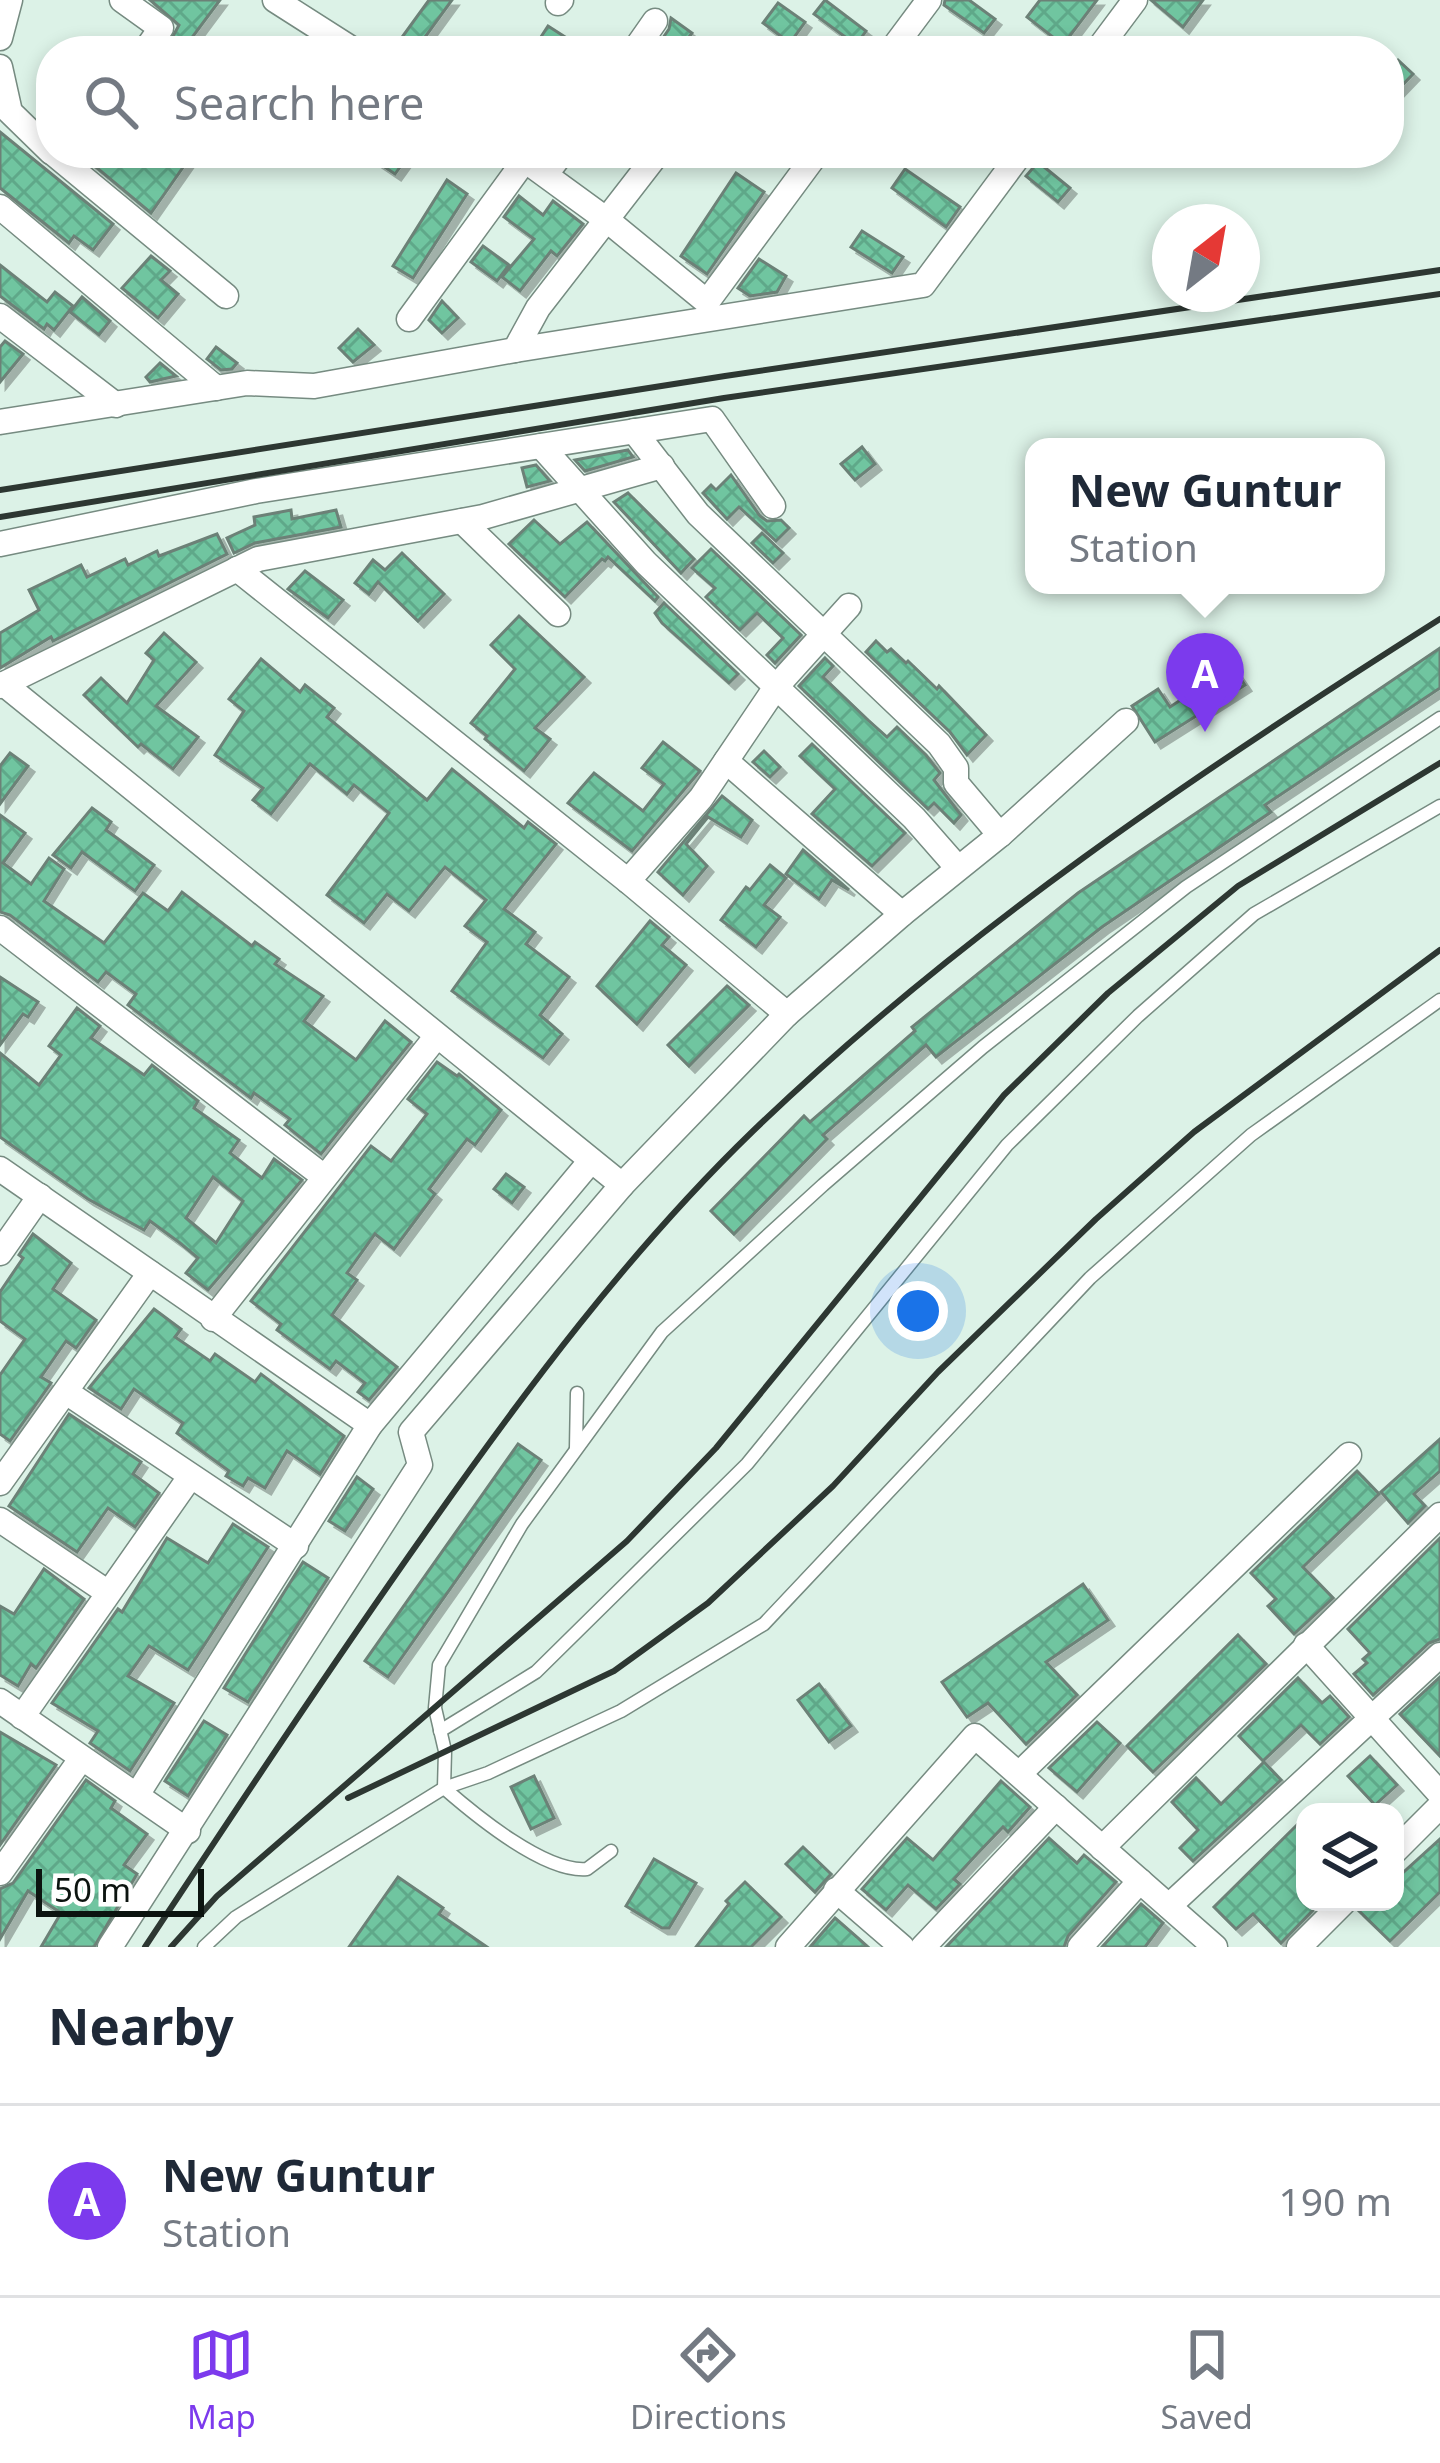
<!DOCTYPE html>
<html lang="en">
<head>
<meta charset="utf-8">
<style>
  :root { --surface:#fff; --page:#f6f6f7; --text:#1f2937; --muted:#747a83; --line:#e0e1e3; --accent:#7c3aed }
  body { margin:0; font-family:"Noto Sans",sans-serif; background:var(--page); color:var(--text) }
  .controls { position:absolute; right:36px; bottom:36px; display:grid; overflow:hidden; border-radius:24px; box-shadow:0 6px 18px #0003 }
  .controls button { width:108px; height:108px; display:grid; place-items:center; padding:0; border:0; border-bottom:3px solid var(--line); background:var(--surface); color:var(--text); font:60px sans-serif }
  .compass { position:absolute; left:1152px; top:204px; width:108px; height:108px; border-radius:50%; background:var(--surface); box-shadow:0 6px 18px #0003; rotate:31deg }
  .scale { position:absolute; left:36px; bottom:30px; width:168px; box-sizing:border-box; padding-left:12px; border:6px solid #0c1410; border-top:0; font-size:33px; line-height:42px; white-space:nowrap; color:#0c1410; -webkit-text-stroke:9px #fff; paint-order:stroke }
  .you { position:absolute; left:918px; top:1311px; width:42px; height:42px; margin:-30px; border:9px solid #fff; border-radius:50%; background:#1a73e8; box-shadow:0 0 0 18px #1a73e833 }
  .badge { display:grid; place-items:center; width:78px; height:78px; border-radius:50%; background:var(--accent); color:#fff; font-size:39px; font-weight:700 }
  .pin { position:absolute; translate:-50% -99px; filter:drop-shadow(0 3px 6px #0008) }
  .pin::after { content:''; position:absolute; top:63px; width:42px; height:36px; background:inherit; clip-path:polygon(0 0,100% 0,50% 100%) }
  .popup { position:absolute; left:1025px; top:438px; width:360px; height:156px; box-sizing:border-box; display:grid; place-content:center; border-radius:24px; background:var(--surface); filter:drop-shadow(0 3px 9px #0005); font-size:39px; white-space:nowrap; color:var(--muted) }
  .popup b { font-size:45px; color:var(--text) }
  .popup::after { content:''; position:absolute; left:50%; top:100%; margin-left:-24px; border:24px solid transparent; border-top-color:var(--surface) }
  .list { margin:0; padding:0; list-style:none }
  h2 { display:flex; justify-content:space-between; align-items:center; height:156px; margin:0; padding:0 48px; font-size:51px }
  h2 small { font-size:39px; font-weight:400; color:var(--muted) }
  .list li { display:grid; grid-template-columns:78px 1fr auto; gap:36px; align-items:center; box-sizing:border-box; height:192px; padding:0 48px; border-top:3px solid var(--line) }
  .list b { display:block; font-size:45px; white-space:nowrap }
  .list p { margin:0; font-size:39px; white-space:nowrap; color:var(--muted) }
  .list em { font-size:39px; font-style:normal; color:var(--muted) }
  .icon { flex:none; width:66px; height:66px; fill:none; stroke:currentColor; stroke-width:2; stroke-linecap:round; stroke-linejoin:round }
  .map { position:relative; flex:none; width:1440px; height:1947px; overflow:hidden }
  .search { position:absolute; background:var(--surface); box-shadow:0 6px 18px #0003; left:36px; right:36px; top:36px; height:132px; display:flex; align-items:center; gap:30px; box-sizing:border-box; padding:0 42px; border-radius:48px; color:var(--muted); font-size:45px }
  .sheet { height:348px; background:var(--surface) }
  nav { display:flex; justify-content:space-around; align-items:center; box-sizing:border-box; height:168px; border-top:3px solid var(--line); background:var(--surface); font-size:33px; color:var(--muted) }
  nav a { display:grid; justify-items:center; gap:6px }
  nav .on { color:var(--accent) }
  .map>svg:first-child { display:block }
  .building { fill:url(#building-cross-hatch); stroke:#6c8177; stroke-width:3; fill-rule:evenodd; filter:url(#shadow) }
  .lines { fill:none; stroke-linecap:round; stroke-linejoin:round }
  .service-casing { stroke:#768b81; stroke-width:15 }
  .minor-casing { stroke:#768b81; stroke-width:27 }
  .service { stroke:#fff; stroke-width:12 }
  .minor { stroke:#fff; stroke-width:24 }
  .rail { stroke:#2d3732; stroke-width:6 }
</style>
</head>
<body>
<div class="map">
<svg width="1440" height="1947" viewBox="0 0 1440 1947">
  <defs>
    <pattern id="building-cross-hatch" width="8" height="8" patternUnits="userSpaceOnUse" patternTransform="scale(3)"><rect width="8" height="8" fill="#6fc5a0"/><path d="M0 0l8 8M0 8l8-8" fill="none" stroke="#5fa889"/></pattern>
    <filter id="shadow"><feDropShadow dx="6" dy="6" stdDeviation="0" flood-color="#0004"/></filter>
  </defs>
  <rect width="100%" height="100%" fill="#dcf2e7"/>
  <g class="building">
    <polygon points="150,0 220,0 182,51 165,51 179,25"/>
    <polygon points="429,0 452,0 415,51 400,40"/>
    <polygon points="825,0 866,31 856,45 814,14"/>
    <polygon points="945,0 969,0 995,19 984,33 944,5"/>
    <polygon points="1040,0 1097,0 1063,45 1027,17"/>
    <polygon points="1151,0 1203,0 1183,27"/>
    <polygon points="778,3 805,22 790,43 763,23"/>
    <polygon points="671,18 692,33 679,51 654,51 669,29"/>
    <polygon points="548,26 587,51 549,51 537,43"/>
    <polygon points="1398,60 1413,74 1389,99 1389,69"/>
    <polygon points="0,132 113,224 93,250 74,236 69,243 0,188"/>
    <polygon points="88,153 193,153 151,213 85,158"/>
    <polygon points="364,153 410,153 395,174"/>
    <polygon points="1038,162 1070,188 1058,202 1026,176"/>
    <polygon points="905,169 960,207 946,227 892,188"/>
    <polygon points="736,173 764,192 707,274 681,256"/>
    <polygon points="447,180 467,194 413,278 393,266"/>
    <polygon points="519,196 543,215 553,201 583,224 557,256 551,251 520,291 502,277 534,239 504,217"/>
    <polygon points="862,231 903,257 892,273 851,247"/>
    <polygon points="483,246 509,265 497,281 471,262"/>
    <polygon points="151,256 170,271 161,280 178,294 158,318 122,288"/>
    <polygon points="759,259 786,276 777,292 750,296 738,288"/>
    <polygon points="0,265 47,302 55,292 73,306 54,330 47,324 44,329 0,296"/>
    <polygon points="82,297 110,321 99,335 70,312"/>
    <polygon points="442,301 458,318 442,333 429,320"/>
    <polygon points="358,329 374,345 353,362 339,348"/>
    <polygon points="5,341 23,354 0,382 0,347"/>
    <polygon points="216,347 237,363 232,369 221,370 207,359"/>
    <polygon points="160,363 176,376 150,382 146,377"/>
    <polygon points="862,447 875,464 855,480 841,464"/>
    <polygon points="628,450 633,457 585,471 575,460"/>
    <polygon points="536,465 550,481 527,487 522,468"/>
    <polygon points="731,475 760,516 767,521 781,520 789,528 776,541 739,507 727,519 703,493 711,485 716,490"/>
    <polygon points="628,493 694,559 681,573 614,502"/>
    <polygon points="291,510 292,519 336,510 341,527 255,543 234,553 227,538 255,525 254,517"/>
    <polygon points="534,520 560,544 587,522 658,597 655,601 608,557 605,561 602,559 565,597 509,544"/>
    <polygon points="762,533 783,553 773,563 752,543"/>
    <polygon points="217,534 227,554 53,641 51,637 0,668 0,633 39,610 29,590 81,565 87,577 125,559 128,565 157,551 159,556"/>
    <polygon points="711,549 801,635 775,663 767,655 783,638 757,613 740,630 706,597 715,588 692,568"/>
    <polygon points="402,553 444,594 418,621 378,582 369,594 355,583 373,560 385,570"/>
    <polygon points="305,571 343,600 328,618 288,589"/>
    <polygon points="664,603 738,674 729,683 662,623 655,613"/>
    <polygon points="519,616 584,677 535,728 550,739 524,771 485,739 487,736 471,723 515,669 491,645"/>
    <polygon points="164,633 196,662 156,706 198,737 173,769 141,744 138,747 84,695 101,678 127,703 154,660 146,653"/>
    <polygon points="876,641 887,652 891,649 906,663 908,661 937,689 939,686 986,735 967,755 950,732 866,652"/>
    <polygon points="1440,648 1440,688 1265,805 1271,812 1102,927 936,1057 926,1045 823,1135 827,1139 734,1234 711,1211 804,1116 810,1122 915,1031 912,1027 1078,893"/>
    <polygon points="825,658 833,666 823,677 868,720 887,737 897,727 926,755 940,773 934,780 961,815 954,823 934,803 928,809 799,686"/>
    <polygon points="261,659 300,692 305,685 334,708 327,717 427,800 452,769 524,828 528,822 556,844 504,909 535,932 526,944 569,977 540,1015 562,1034 543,1058 452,991 487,942 465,926 486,900 445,867 409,911 387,894 364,923 327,895 389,813 354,785 347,794 310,764 271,814 253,800 263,788 215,755 244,711 229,699"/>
    <polygon points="1232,666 1245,685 1155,742 1132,706 1158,689 1170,707"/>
    <polygon points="663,742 700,771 632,851 568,803 594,773 643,811 664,784 642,768"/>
    <polygon points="812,744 905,833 872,866 812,814 835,789 800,756"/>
    <polygon points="764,751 780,767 770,777 753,762"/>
    <polygon points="10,753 28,766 0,804 0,766"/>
    <polygon points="722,796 752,820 741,837 708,817 686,844 707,866 683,895 658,872"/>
    <polygon points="92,808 111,822 106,830 154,865 135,891 82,852 71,868 53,855"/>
    <polygon points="0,815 25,833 3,863 31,884 49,858 64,869 44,901 104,943 143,893 168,911 182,892 252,946 255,942 279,959 275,964 323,996 304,1021 356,1060 385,1021 411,1042 321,1154 285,1125 290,1119 254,1093 251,1098 128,1005 136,994 106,972 98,982 10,915 0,912"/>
    <polygon points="803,850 849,890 832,880 819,899 786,874"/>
    <polygon points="770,865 786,878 764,905 780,917 756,947 721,920 746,887 750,890"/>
    <polygon points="650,921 669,937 662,945 686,965 637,1024 597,986"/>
    <polygon points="0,977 38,1002 28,1017 23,1014 0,1045"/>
    <polygon points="727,986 749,1005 689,1066 668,1045"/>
    <path d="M77 1008 100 1026 91 1038 144 1075 152 1065 198 1101 194 1108 239 1140 230 1153 262 1178 274 1159 302 1180 208 1290 186 1273 198 1258 180 1243 150 1221 144 1230 88 1199 0 1137V1053L39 1085 61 1055 49 1046ZM213 1177 243 1201 216 1243 186 1218Z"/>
    <polygon points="437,1062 457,1076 459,1074 501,1110 475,1145 467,1139 429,1189 435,1194 394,1249 375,1234 347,1273 357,1280 332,1315 397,1367 369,1400 358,1392 365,1383 336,1361 330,1369 277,1330 281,1324 251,1301 371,1146 391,1161 427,1114 408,1099"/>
    <polygon points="506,1174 524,1187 512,1203 494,1189"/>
    <polygon points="33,1234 71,1263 53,1289 96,1320 76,1348 66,1341 41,1377 51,1383 10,1441 0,1434 0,1375 25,1339 0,1321 0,1292 23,1258 19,1255"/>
    <polygon points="154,1309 181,1329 175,1337 210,1361 215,1354 255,1382 261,1374 344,1436 320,1474 287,1451 265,1488 248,1478 243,1486 226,1476 229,1471 177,1433 183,1423 134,1389 121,1409 89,1388"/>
    <polygon points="69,1414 141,1462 133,1474 159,1493 135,1527 108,1508 77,1552 9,1506"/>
    <polygon points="1440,1439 1440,1471 1414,1494 1425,1506 1408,1523 1381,1492"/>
    <polygon points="518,1444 541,1460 388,1677 365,1661"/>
    <polygon points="1357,1471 1379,1494 1303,1567 1333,1598 1294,1634 1268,1606 1276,1599 1251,1573"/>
    <polygon points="357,1477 373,1489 345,1531 329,1521"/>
    <polygon points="233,1524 268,1547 188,1670 149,1646 128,1676 174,1703 130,1771 90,1743 98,1731 52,1703 118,1609 122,1612 167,1538 208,1563"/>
    <polygon points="1440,1538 1440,1639 1429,1643 1373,1695 1354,1674 1367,1663 1363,1659 1370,1653 1348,1629"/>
    <polygon points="303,1562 328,1578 248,1702 224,1688"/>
    <polygon points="44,1569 84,1599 36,1668 31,1664 18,1686 0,1675 0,1606 14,1614"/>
    <polygon points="1083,1584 1108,1620 1046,1662 1077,1695 1026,1744 988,1703 967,1717 942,1682"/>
    <polygon points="1238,1635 1266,1664 1153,1772 1127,1746"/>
    <polygon points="1440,1677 1440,1756 1400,1714"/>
    <polygon points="1298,1678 1322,1703 1330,1696 1349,1717 1320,1744 1301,1725 1263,1761 1239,1736"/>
    <polygon points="819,1684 851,1726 829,1742 798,1700"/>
    <polygon points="204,1721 227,1735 188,1796 165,1781"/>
    <polygon points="1097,1722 1120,1743 1077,1792 1049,1768"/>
    <polygon points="0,1732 56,1765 0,1845"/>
    <polygon points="1370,1756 1397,1785 1375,1805 1348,1776"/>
    <polygon points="1264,1762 1281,1780 1193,1861 1180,1848 1198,1830 1172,1802 1196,1778 1221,1804"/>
    <polygon points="534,1776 554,1818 531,1829 511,1787"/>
    <polygon points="86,1780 115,1801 111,1808 147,1834 124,1865 137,1874 94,1947 41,1947 61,1913 28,1891 0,1939 0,1889 13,1883"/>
    <polygon points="1001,1781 1030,1807 1008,1832 1003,1827 977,1854 954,1879 960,1884 936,1909 908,1885 886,1910 862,1889 907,1838 933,1860"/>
    <polygon points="1305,1817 1305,1902 1321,1902 1281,1943 1253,1914 1236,1929 1214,1907"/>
    <polygon points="1049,1838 1077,1863 1084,1855 1116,1882 1068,1936 1064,1947 946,1947"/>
    <polygon points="1440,1839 1440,1892 1390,1941 1358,1910 1360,1902 1395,1902 1395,1880"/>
    <polygon points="803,1847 831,1874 815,1892 786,1864"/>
    <polygon points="654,1859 696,1883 669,1928 662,1928 626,1906"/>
    <polygon points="398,1877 443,1908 439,1914 487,1947 349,1947"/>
    <polygon points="745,1882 781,1917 751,1947 696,1947 729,1904 726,1901"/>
    <polygon points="1141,1904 1163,1923 1145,1947 1102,1947"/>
    <polygon points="835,1918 857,1937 868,1947 810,1947"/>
  </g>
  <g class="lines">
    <g class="service-casing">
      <g id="service">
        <polyline points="576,1448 577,1393"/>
        <polyline points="440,1731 536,1672 747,1464 1007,1145 1138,1016 1254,914 1440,806"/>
        <path d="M611 1851 587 1869C545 1873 475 1815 444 1788L445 1751 435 1708 439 1665 522 1524 662 1332 823 1185 983 1047 1186 887 1440 718"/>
        <polyline points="204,1947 236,1917 444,1788 488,1773 621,1711 764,1624 1090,1278 1251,1135 1440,1000"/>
      </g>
    </g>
    <g class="minor-casing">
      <g id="minor">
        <polyline points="122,0 161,28 145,51"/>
        <polyline points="275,0 355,51"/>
        <polyline points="558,3 561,0"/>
        <polyline points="0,38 10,0"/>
        <polyline points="634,51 655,21"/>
        <polyline points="891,51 929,0"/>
        <polyline points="1097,51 1135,0"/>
        <polyline points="0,67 10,112 51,152"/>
        <polyline points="53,153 226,296"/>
        <polyline points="515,153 607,220 707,302 817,153"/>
        <polyline points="546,174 562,153"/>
        <polyline points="0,207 216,388"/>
        <polyline points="0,316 116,405"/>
        <polyline points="409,319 525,160"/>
        <polyline points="515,350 923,285 1021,153"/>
        <polyline points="0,422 247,383 314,386 515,350 538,308 658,153"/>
        <polyline points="634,431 698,514 939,744 956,768 956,783 1000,835"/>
        <polyline points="541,446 646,563 914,818 957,867"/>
        <polyline points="462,521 558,614"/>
        <polyline points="0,544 256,491 712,419 773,506"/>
        <polyline points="237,569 628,881 787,1014"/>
        <polyline points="4,684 622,1185"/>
        <polyline points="0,686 258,559 483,517 662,466"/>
        <polyline points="726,761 902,914"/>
        <polyline points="628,881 701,798 776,687 849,606"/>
        <polyline points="0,928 323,1176"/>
        <polyline points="0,1169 370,1425"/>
        <polyline points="0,1253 40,1196"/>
        <polyline points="213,1319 436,1037"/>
        <polyline points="66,1392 296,1546"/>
        <polyline points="0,1483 150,1273"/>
        <polyline points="0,1520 107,1592"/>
        <polyline points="1306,1645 1440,1794"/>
        <polyline points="0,1701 188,1831"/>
        <polyline points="22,1717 190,1477"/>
        <polyline points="1019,1774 1349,1455"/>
        <polyline points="137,1795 370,1425 589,1163"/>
        <polyline points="1102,1848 1440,1515"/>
        <polyline points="1395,1851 1440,1806"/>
        <polyline points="0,1873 81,1759"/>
        <polyline points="836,1890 902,1947"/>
        <polyline points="1169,1906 1440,1655"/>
        <polyline points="110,1947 420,1465 411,1432 622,1185 787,1014 902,914 1000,835 1126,721"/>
        <polyline points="788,1947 975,1736 1215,1947"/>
        <polyline points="923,1947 1056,1807"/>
        <polyline points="1080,1947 1140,1881"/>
        <polyline points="1299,1947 1344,1902"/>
      </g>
    </g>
    <use href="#service" class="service"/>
    <use href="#minor" class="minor"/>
    <g class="rail">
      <polyline points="0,490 725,376 1440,270"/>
      <polyline points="0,517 724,398 1440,294"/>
      <polyline points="348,1798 614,1671 708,1603 833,1486 938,1372 1096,1219 1194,1132 1440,950"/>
      <path d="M145 1947C237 1808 329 1669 425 1533 524 1392 629 1251 753 1131 960 932 1198 772 1440 619"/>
      <polyline points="171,1947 217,1896 627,1541 716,1448 1004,1095 1108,993 1238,886 1440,763"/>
    </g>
  </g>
</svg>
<div class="controls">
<button><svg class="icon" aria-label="layers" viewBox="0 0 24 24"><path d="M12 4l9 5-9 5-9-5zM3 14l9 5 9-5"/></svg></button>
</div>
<svg class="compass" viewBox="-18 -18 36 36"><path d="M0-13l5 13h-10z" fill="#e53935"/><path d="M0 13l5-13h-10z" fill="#747a83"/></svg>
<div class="scale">50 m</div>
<div class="you"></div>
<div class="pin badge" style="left:1205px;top:732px">A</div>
<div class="popup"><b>New Guntur</b>Station</div>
<div class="search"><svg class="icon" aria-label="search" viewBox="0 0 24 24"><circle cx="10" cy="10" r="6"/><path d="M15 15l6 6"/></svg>Search here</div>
</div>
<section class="sheet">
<h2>Nearby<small></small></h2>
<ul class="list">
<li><span class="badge">A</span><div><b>New Guntur</b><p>Station</p></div><em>190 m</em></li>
</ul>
</section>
<nav>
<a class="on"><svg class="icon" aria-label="map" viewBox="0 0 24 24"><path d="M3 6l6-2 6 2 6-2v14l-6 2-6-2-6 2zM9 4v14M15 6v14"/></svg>Map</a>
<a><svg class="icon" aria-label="directions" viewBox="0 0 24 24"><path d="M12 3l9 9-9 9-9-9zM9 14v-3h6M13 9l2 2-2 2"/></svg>Directions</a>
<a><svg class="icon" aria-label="saved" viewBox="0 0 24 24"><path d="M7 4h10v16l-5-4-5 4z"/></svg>Saved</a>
</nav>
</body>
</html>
